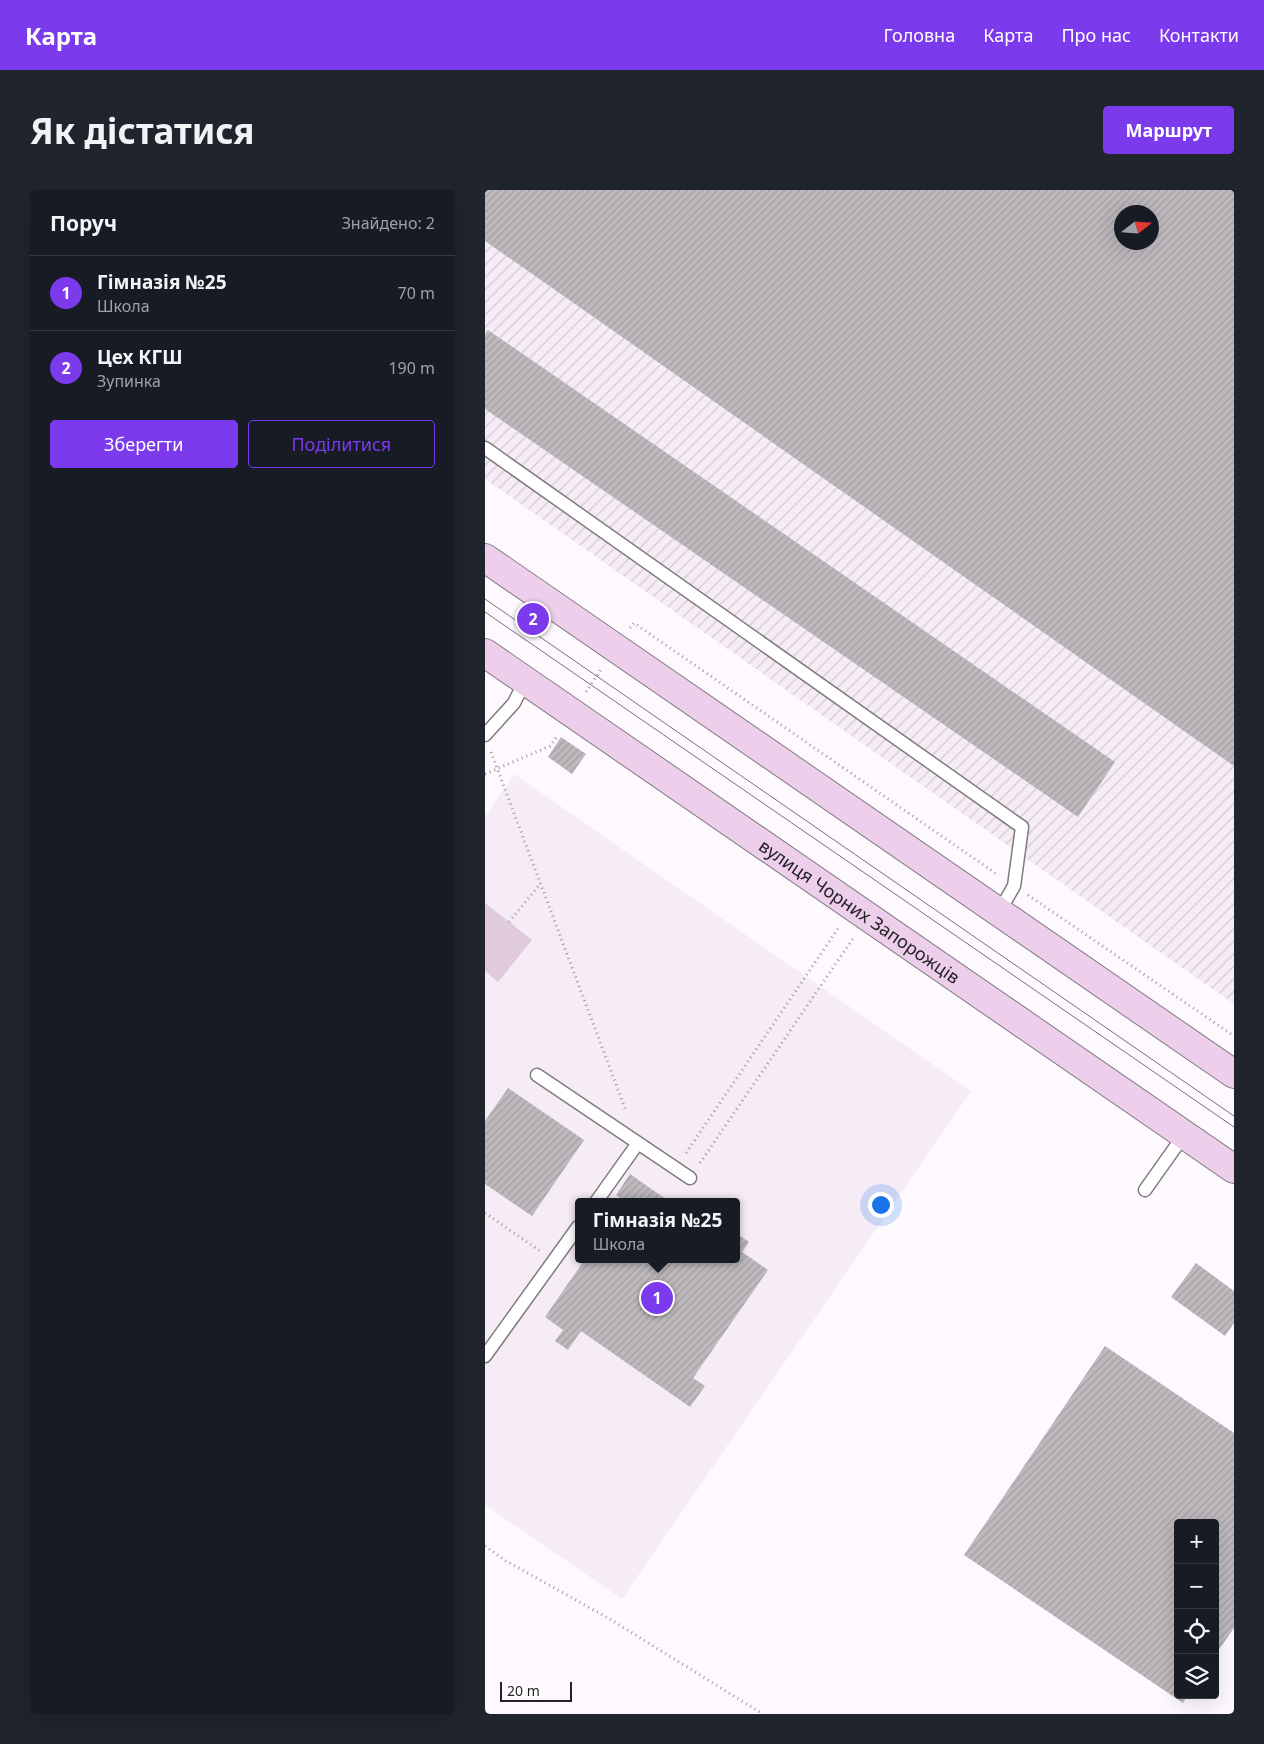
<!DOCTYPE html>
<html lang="uk">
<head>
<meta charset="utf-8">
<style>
  :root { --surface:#171b24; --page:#20242c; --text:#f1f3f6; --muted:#9ea1a6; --line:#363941; --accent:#7c3aed }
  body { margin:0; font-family:"Noto Sans",sans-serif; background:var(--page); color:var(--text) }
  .controls { position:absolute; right:15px; bottom:15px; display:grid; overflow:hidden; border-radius:5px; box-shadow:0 5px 20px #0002 }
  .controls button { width:45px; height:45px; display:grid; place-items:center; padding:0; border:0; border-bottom:1px solid var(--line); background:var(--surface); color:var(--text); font:25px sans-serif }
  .compass { position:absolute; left:629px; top:15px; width:45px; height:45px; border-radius:50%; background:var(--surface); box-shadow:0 5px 20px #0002; rotate:73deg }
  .scale { position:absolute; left:15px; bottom:12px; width:72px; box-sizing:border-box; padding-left:5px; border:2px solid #252325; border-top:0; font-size:14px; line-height:18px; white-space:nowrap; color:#252325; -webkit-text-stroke:4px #fff; paint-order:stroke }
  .you { position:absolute; left:395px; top:1014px; width:18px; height:18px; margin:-12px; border:4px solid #fff; border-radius:50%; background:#1a73e8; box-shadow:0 0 0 8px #1a73e833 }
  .badge { display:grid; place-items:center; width:32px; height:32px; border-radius:50%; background:var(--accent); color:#fff; font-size:16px; font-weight:700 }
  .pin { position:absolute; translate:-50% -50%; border:2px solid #fff; box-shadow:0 1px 5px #0006 }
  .popup { position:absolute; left:90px; top:1008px; width:165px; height:65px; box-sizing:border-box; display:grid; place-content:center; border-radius:5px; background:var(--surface); filter:drop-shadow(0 1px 4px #0005); font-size:16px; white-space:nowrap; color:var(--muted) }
  .popup b { font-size:19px; color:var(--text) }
  .popup::after { content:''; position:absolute; left:50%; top:100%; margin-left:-10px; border:10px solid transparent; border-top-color:var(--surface) }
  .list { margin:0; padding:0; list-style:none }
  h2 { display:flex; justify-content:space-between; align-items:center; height:65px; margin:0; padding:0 20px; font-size:21px }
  h2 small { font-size:16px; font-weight:400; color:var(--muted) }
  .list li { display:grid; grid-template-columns:32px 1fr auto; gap:15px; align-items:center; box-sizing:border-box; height:75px; padding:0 20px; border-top:1px solid var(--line) }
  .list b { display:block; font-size:19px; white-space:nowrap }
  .list p { margin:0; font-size:16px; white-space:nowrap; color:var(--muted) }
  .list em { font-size:16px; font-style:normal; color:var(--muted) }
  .actions { display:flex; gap:10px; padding:15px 20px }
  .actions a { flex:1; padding:11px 0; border:1px solid var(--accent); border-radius:5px; text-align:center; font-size:18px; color:var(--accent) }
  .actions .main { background:var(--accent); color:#fff }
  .icon { flex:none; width:28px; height:28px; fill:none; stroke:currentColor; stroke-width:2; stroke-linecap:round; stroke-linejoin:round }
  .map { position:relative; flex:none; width:749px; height:1524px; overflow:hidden; border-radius:5px }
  header { display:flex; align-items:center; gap:30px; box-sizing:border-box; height:70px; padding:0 25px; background:var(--accent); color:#fff }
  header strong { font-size:24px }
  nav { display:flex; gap:28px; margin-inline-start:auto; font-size:18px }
  .intro { display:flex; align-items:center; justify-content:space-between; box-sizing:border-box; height:120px; padding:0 30px }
  h1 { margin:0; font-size:35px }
  .button { padding:12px 22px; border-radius:5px; background:var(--accent); color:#fff; font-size:18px; font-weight:700 }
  main { display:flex; gap:30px; padding:0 30px }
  aside { flex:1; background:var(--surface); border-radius:5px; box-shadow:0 5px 20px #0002 }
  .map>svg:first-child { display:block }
  .built { fill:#f6ecf6; fill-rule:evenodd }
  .industrial { fill:url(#industrial-furrows); fill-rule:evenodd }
  .park { fill:#dfcade }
  .building { fill:url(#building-hatch); fill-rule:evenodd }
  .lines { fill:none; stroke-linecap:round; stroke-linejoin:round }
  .lane-casing { stroke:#7f7b7e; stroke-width:15 }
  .secondary-casing { stroke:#7f7b7e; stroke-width:30 }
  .path { stroke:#9d999d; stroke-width:3; stroke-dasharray:1 4; stroke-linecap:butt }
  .lane { stroke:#fff; stroke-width:12 }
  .secondary { stroke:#edcfec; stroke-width:28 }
  .tram { stroke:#757275; stroke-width:1 }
  .labels { text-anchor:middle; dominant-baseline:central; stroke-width:4.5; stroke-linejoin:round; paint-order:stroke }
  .street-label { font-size:18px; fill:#252325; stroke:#fff }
</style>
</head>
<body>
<header>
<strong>Карта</strong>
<nav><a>Головна</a><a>Карта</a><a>Про нас</a><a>Контакти</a></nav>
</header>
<div class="intro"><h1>Як дістатися</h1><a class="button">Маршрут</a></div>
<main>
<aside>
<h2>Поруч<small>Знайдено: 2</small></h2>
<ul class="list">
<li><span class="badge">1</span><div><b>Гімназія №25</b><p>Школа</p></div><em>70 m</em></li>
<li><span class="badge">2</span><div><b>Цех КГШ</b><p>Зупинка</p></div><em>190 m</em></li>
</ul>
<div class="actions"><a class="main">Зберегти</a><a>Поділитися</a></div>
</aside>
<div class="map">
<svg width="749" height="1524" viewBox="0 0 749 1524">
  <defs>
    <pattern id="industrial-furrows" width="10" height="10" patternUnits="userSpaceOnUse" patternTransform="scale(1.25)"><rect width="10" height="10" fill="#f6ecf6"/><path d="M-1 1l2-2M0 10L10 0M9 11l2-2" fill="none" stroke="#d3cad3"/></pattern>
    <pattern id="building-hatch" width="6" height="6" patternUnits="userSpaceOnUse" patternTransform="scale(1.25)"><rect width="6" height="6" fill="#beb9bd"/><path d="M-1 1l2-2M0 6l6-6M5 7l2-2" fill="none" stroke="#a39fa2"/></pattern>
  </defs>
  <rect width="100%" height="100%" fill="#fef9fe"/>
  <path class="built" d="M29 584 486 901 137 1409 0 1315V626ZM93 1012H251V1069H93Z"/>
  <path class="industrial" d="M0 0H749V814L0 289ZM636 22H666V52H636Z"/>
  <polygon class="park" points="0,713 47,750 13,792 0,781"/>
  <g class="building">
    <path d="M0 0H749V576L0 51ZM636 22H666V52H636Z"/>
    <polygon points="3,140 630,572 593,627 0,219 0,144"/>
    <polygon points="76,547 101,564 87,584 63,567"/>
    <polygon points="23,898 99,950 47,1026 0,994 0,931"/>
    <polygon points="145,984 185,1012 141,1012 131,1005"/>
    <polygon points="251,1043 264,1052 257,1062 283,1080 208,1188 220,1196 205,1217 96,1141 83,1160 70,1151 78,1140 60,1127 100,1069 251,1069"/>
    <polygon points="711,1073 749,1101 749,1133 740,1146 686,1107"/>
    <polygon points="620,1156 749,1243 749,1438 730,1465 730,1333 693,1333 693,1505 703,1505 698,1513 479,1365"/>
  </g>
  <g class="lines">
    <g class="lane-casing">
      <g id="lane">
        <polyline points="0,258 537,637 529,696 514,722"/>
        <polyline points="0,545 29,513 40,491"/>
        <polyline points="52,885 153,953"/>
        <polyline points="660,1000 699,945"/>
        <polyline points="111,1012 153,953 205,988"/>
        <polyline points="0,1166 93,1037"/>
      </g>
    </g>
    <g class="secondary-casing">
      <g id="secondary">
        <polyline points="0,368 749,884"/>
        <path id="s1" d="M0 463 749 979"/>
      </g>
    </g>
    <g class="path">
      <polyline points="145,438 149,433 513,685"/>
      <polyline points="101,502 117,478"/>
      <polyline points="6,562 141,921"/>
      <polyline points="0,584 65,556 73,545"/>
      <polyline points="543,705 749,846"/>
      <polyline points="24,732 55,694"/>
      <polyline points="201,963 354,737"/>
      <polyline points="215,973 369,747"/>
      <polyline points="0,1023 55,1061"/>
      <polyline points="0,1356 21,1371 123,1428 278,1524"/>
    </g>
    <use href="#lane" class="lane"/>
    <use href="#secondary" class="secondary"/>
    <g class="tram">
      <polyline points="0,409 749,926"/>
      <polyline points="0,422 749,937"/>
    </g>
  </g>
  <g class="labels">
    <g class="street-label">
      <text stroke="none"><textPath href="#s1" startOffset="455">вулиця Чорних Запорожців</textPath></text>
    </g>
  </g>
</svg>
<div class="controls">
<button>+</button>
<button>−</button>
<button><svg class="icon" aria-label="locate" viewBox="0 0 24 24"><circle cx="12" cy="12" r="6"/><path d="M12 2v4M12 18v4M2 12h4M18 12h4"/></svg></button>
<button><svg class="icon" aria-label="layers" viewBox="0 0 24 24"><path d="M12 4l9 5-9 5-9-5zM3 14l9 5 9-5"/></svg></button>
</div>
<svg class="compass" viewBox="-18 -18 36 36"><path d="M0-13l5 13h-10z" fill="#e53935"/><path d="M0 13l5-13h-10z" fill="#9ea1a6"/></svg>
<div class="scale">20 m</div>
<div class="you"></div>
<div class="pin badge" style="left:172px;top:1108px">1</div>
<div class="popup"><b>Гімназія №25</b>Школа</div>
<div class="pin badge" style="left:48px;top:429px">2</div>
</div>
</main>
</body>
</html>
